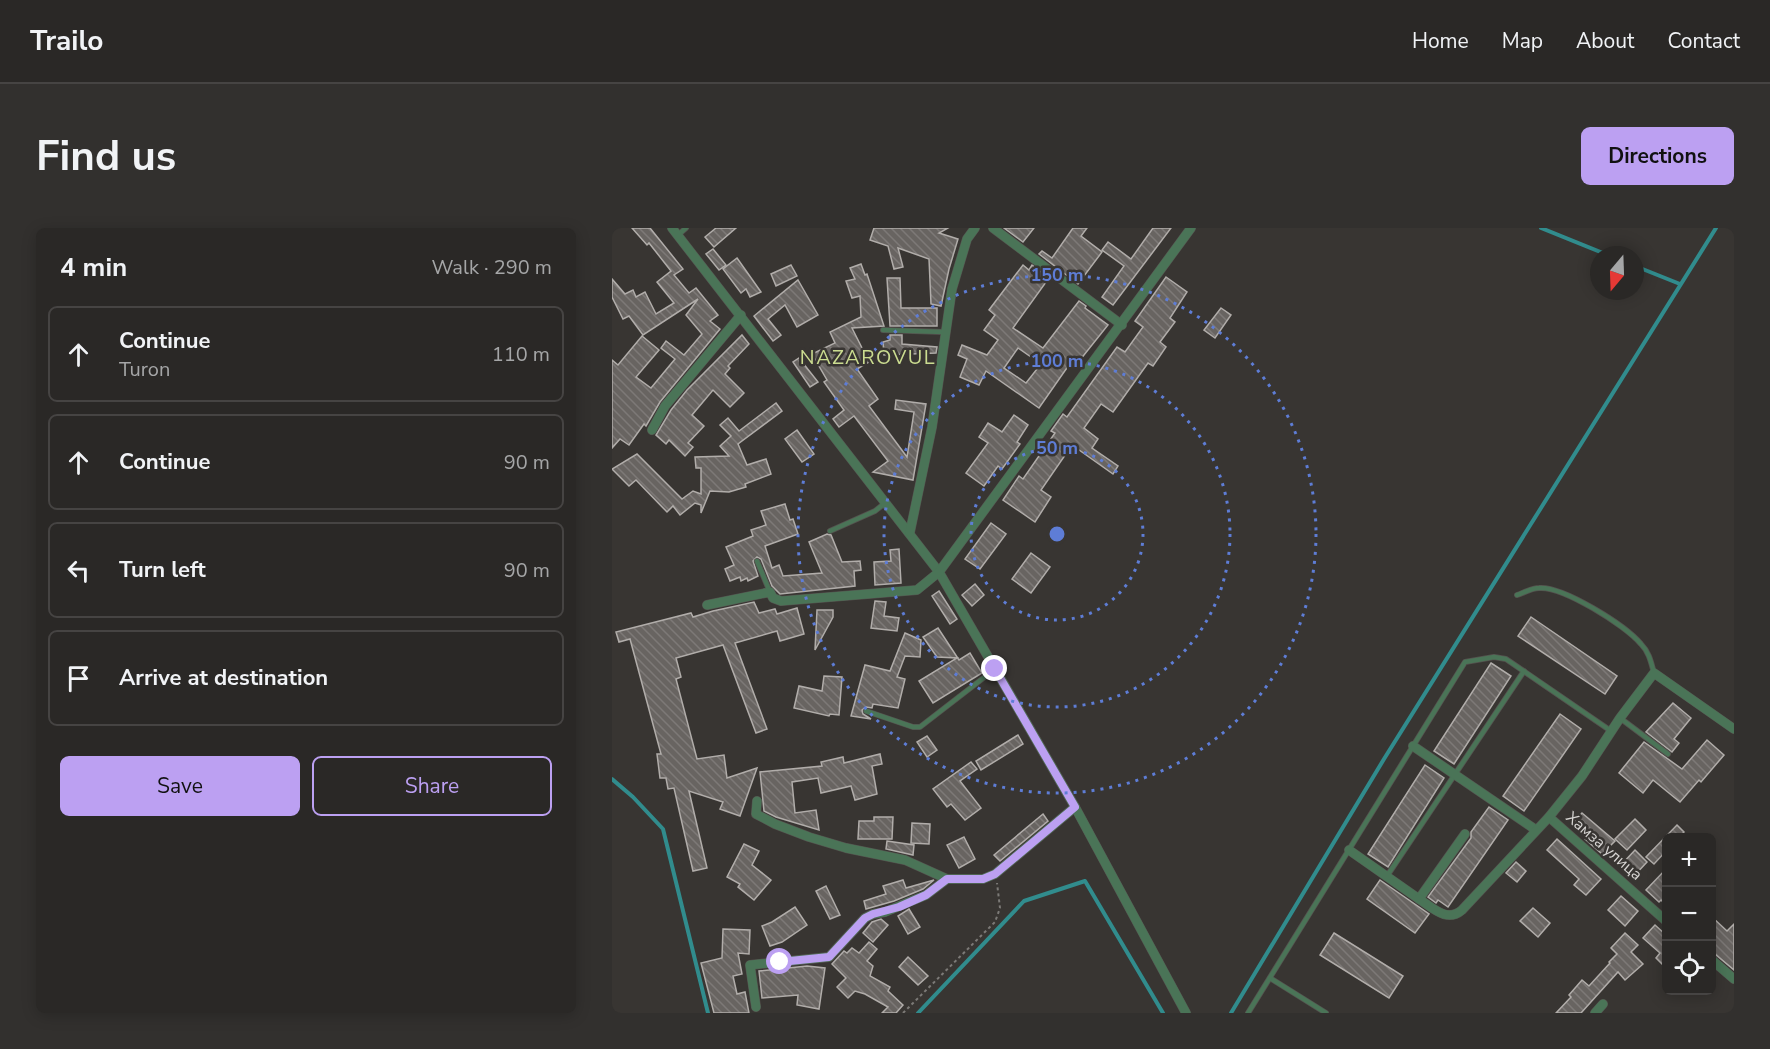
<!DOCTYPE html>
<html lang="en">
<head>
<meta charset="utf-8">
<style>
  :root { --surface:#2a2826; --page:#32302e; --text:#f1f3f6; --muted:#a5a6a7; --line:#464443; --accent:#bca0f2 }
  body { margin:0; font-family:"Nunito Sans",sans-serif; background:var(--page); color:var(--text) }
  .controls { position:absolute; right:18px; bottom:18px; display:grid; overflow:hidden; border-radius:9px; box-shadow:0 3px 15px #0003 }
  .controls button { width:54px; height:54px; display:grid; place-items:center; padding:0; border:0; border-bottom:2px solid var(--line); background:var(--surface); color:var(--text); font:30px sans-serif }
  .compass { position:absolute; left:978px; top:18px; width:54px; height:54px; border-radius:50%; background:var(--surface); box-shadow:0 3px 15px #0003; rotate:199deg }
  .stop { position:absolute; width:18px; height:18px; margin:-14px; border:4px solid #bca0f2; border-radius:50%; background:#fff }
  .stop.end { background:#bca0f2; border-color:#fff; box-shadow:0 2px 6px #0008 }
  .list { margin:0; padding:0; list-style:none }
  h2 { display:flex; justify-content:space-between; align-items:center; height:78px; margin:0; padding:0 24px; font-size:26px }
  h2 small { font-size:20px; font-weight:400; color:var(--muted) }
  .list li { display:grid; grid-template-columns:39px 1fr auto; gap:18px; align-items:center; box-sizing:border-box; height:96px; margin:0 12px 12px; padding:0 12px; border:2px solid var(--line); border-radius:9px }
  .list b { display:block; font-size:22px; white-space:nowrap }
  .list p { margin:0; font-size:20px; white-space:nowrap; color:var(--muted) }
  .list em { font-size:20px; font-style:normal; color:var(--muted) }
  .actions { display:flex; gap:12px; padding:18px 24px }
  .actions a { flex:1; padding:14px 0; border:2px solid var(--accent); border-radius:9px; text-align:center; font-size:21px; color:var(--accent) }
  .actions .main { background:var(--accent); color:#111 }
  .icon { flex:none; width:33px; height:33px; fill:none; stroke:currentColor; stroke-width:2; stroke-linecap:round; stroke-linejoin:round }
  .map { position:relative; flex:none; width:1122px; height:785px; overflow:hidden; border-radius:9px }
  header { display:flex; align-items:center; gap:36px; box-sizing:border-box; height:84px; padding:0 30px; background:var(--surface); border-bottom:2px solid var(--line) }
  header strong { font-size:28px }
  nav { display:flex; gap:33px; margin-inline-start:auto; font-size:21px }
  .intro { display:flex; align-items:center; justify-content:space-between; box-sizing:border-box; height:144px; padding:0 36px }
  h1 { margin:0; font-size:42px }
  .button { padding:15px 27px; border-radius:9px; background:var(--accent); color:#111; font-size:21px; font-weight:700 }
  main { display:flex; gap:36px; padding:0 36px }
  aside { flex:1; background:var(--surface); border-radius:9px; box-shadow:0 3px 15px #0003 }
  .map>svg:first-child { display:block }
  .lines { fill:none; stroke-linecap:round; stroke-linejoin:round }
  .stream { stroke:#318c8d; stroke-width:4 }
  .building { fill:url(#building-back-hatch); stroke:#b1adaa; stroke-width:1.5; fill-rule:evenodd }
  .service-casing { stroke:#55524f; stroke-width:6 }
  .minor-casing { stroke:#55524f; stroke-width:10 }
  .path { stroke:#7c7a77; stroke-width:2; stroke-dasharray:3 3; stroke-linecap:butt }
  .service { stroke:#4a7457; stroke-width:4.5 }
  .minor { stroke:#4a7457; stroke-width:9 }
  .route { stroke:#bca0f2; stroke-width:8 }
  .ring { fill:none; stroke:#5e7dd6; stroke-width:3; stroke-dasharray:3 6 }
  .labels { text-anchor:middle; dominant-baseline:central; stroke-width:5; stroke-linejoin:round; paint-order:stroke }
  .street-label { font-size:16px; fill:#d7d5d3; stroke:#383532 }
  .quarter-label { font-size:20px; letter-spacing:1.5px; fill:#cbdc90; stroke:#383532 }
  .centre { fill:#5e7dd6; stroke:#383532; stroke-width:3 }
  .ring-label { font-size:18px; text-anchor:middle; font-weight:bold; fill:#5e7dd6; stroke:#383532; stroke-width:5; stroke-linejoin:round; paint-order:stroke }
</style>
</head>
<body>
<header>
<strong>Trailo</strong>
<nav><a>Home</a><a>Map</a><a>About</a><a>Contact</a></nav>
</header>
<div class="intro"><h1>Find us</h1><a class="button">Directions</a></div>
<main>
<aside>
<h2>4 min<small>Walk · 290 m</small></h2>
<ul class="list">
<li><svg class="icon" aria-label="ahead" viewBox="0 0 24 24"><path d="M12 20V5M6 11l6-6 6 6"/></svg><div><b>Continue</b><p>Turon</p></div><em>110 m</em></li>
<li><svg class="icon" aria-label="ahead" viewBox="0 0 24 24"><path d="M12 20V5M6 11l6-6 6 6"/></svg><div><b>Continue</b></div><em>90 m</em></li>
<li><svg class="icon" aria-label="left" viewBox="0 0 24 24"><path d="M17 20v-9H6M10 6l-5 5 5 5"/></svg><div><b>Turn left</b></div><em>90 m</em></li>
<li><svg class="icon" aria-label="arrive" viewBox="0 0 24 24"><path d="M6 21V4h12l-3 4 3 4H6"/></svg><div><b>Arrive at destination</b></div></li>
</ul>
<div class="actions"><a class="main">Save</a><a>Share</a></div>
</aside>
<div class="map">
<svg width="1122" height="785" viewBox="0 0 1122 785">
  <defs>
    <pattern id="building-back-hatch" width="6" height="6" patternUnits="userSpaceOnUse" patternTransform="scale(1.5)"><rect width="6" height="6" fill="#686461"/><path d="M-1 5l2 2M0 0l6 6M5-1l2 2" fill="none" stroke="#7d7977"/></pattern>
  </defs>
  <rect width="100%" height="100%" fill="#383532"/>
  <g class="lines">
    <g class="stream">
      <polyline points="929,0 996,27"/>
      <polyline points="1023,38 1068,56"/>
      <polyline points="0,551 21,569 51,601 96,785"/>
      <polyline points="306,785 412,673 473,653 551,785"/>
      <polyline points="619,785 772,531 1104,0"/>
    </g>
  </g>
  <g class="building">
    <polygon points="20,0 38,0 71,41 62,47 77,65 84,60 106,87 98,93 108,101 48,174 34,198 32,196 17,217 8,211 0,220 0,132 6,137 30,108 47,122 24,149 39,160 63,131 49,120 54,113 72,127 90,106 74,87 86,71 31,107 17,88 11,91 0,69 0,51 13,66 21,62 24,69 33,64 44,86 62,75 45,54 59,43 37,15 35,17"/>
    <polygon points="104,0 124,0 102,19 93,9"/>
    <polygon points="262,0 336,0 327,5 346,11 337,41 329,78 319,76 317,31 286,20 291,39 282,41 276,18 258,12"/>
    <polygon points="392,0 422,0 411,14"/>
    <polygon points="461,0 475,0 469,8 490,24 466,56 427,26 430,23 440,30"/>
    <polygon points="541,0 559,0 501,77 490,69 512,38 490,22 496,14 519,31"/>
    <polygon points="101,21 114,37 107,42 94,26"/>
    <polygon points="125,30 149,64 138,69 134,61 129,65 111,41"/>
    <polygon points="249,36 253,47 255,46 272,98 240,100 257,134 245,141 266,171 257,178 295,229 302,184 283,181 284,172 314,176 301,252 261,244 276,233 242,188 227,199 221,191 232,182 212,154 215,152 200,126 223,115 218,104 249,89 248,68 240,70 234,53 243,51 238,40"/>
    <polygon points="179,37 185,48 164,58 159,46"/>
    <path d="M411 37 417 42 420 37 437 50 401 100 431 120 467 73 474 78 473 80 496 97 464 137 459 134 427 180 374 143 367 157 348 149 355 131 346 127 350 117 375 127 386 112 372 102 383 87 377 82ZM406 120 429 136 414 155 392 140Z"/>
    <polygon points="554,49 575,64 558,90 563,94 548,114 554,119 541,138 536,135 501,184 489,176 472,200 486,211 480,220 506,238 501,246 460,217 429,262 439,269 423,294 391,272 407,248 411,251 443,205 439,203 451,186 455,189 505,119 513,124 531,99 523,93"/>
    <polygon points="275,50 288,50 289,80 325,80 325,98 278,98"/>
    <polygon points="186,52 206,87 185,99 173,77 156,91 169,107 161,113 142,88"/>
    <polygon points="609,80 619,87 603,110 592,102"/>
    <polygon points="130,107 137,116 116,138 118,140 113,146 132,165 118,179 101,162 80,187 92,198 76,215 81,219 73,228 57,212 54,216 44,207 59,182 75,162"/>
    <polygon points="278,107 290,107 290,116 325,119 324,125 272,127 271,114 278,112"/>
    <polygon points="187,130 206,154 198,159 181,134"/>
    <polygon points="164,175 170,183 126,216 135,237 154,231 159,246 133,256 134,259 117,264 98,263 89,285 89,277 83,275 68,287 61,278 55,284 24,252 17,258 0,241 25,226 70,271 81,263 89,266 89,240 84,240 83,229 117,228 108,218 119,208 108,197 116,190 127,203"/>
    <polygon points="402,187 416,197 405,214 408,216 390,241 386,238 372,258 354,245 376,215 367,209 376,195 390,204"/>
    <polygon points="185,202 202,226 190,234 173,211"/>
    <polygon points="173,276 178,292 181,291 186,306 153,318 160,340 167,337 171,348 210,345 197,314 215,306 219,307 230,334 248,333 249,342 242,343 243,358 168,366 160,358 149,331 145,329 141,333 146,348 136,353 135,350 129,353 128,349 118,353 113,341 122,337 114,319 141,308 139,302 154,297 149,283"/>
    <polygon points="379,295 394,306 368,341 353,331"/>
    <polygon points="287,321 289,355 263,357 262,334 279,333 278,322"/>
    <polygon points="419,325 438,339 419,365 400,351"/>
    <polygon points="363,356 372,367 360,378 350,367"/>
    <polygon points="327,363 345,391 338,396 320,368"/>
    <polygon points="263,373 274,374 272,388 287,390 285,403 259,400"/>
    <polygon points="142,374 147,385 163,381 165,386 185,380 192,406 168,413 165,403 123,415 155,501 144,505 111,417 64,430 69,449 64,451 85,531 112,527 115,550 145,540 128,588 108,581 111,574 77,563 95,640 81,643 62,560 56,561 54,550 48,550 45,526 49,526 18,411 7,414 4,404 79,385 81,389 101,383"/>
    <polygon points="205,382 221,382 221,389 203,422"/>
    <polygon points="919,389 1005,448 993,466 906,408"/>
    <polygon points="326,400 347,432 358,425 370,445 321,475 307,453 345,430 325,429 311,409"/>
    <polygon points="293,405 309,412 308,429 293,428 285,449 293,451 286,480 261,476 260,480 254,479 250,482 251,486 259,491 239,488 253,437 278,443"/>
    <polygon points="879,435 899,448 842,536 822,523"/>
    <polygon points="212,448 230,449 227,487 218,486 217,488 182,480 187,458 210,463"/>
    <polygon points="1061,475 1079,490 1062,511 1067,515 1060,524 1034,504"/>
    <polygon points="948,486 969,501 912,583 891,568"/>
    <polygon points="406,507 411,516 369,542 364,533"/>
    <polygon points="315,508 325,522 315,529 305,514"/>
    <polygon points="1095,512 1112,527 1089,554 1087,552 1068,574 1041,552 1031,565 1007,545 1032,514 1070,541"/>
    <polygon points="268,526 270,536 260,538 265,566 243,572 239,558 209,565 206,550 180,554 183,585 204,582 207,602 164,589 152,583 148,544 210,538 209,534 231,529 232,535"/>
    <polygon points="359,534 365,541 348,553 369,580 353,592 339,576 335,579 321,561"/>
    <polygon points="813,537 832,550 776,639 756,626"/>
    <polygon points="877,579 896,592 836,679 826,672 824,675 816,669 859,610 859,604"/>
    <polygon points="970,585 1003,613 990,626 973,611 975,609 961,595"/>
    <polygon points="431,586 436,593 388,633 382,627"/>
    <polygon points="262,589 281,589 280,611 246,611 247,593 262,593"/>
    <polygon points="1023,591 1034,602 1015,622 1003,611"/>
    <polygon points="300,595 318,596 317,616 299,615"/>
    <polygon points="1065,597 1072,604 1067,609 1054,609 1054,623 1042,636 1034,629"/>
    <polygon points="352,609 363,631 347,640 335,617"/>
    <polygon points="945,611 989,651 974,667 962,657 967,651 935,622"/>
    <polygon points="275,613 302,617 301,627 274,621"/>
    <polygon points="132,616 147,623 140,637 159,652 142,672 126,659 128,656 115,649"/>
    <polygon points="1023,622 1035,634 1022,648 1010,636"/>
    <polygon points="904,634 914,643 905,654 894,645"/>
    <polygon points="1054,641 1054,677 1049,672 1047,674 1034,662"/>
    <polygon points="291,652 294,660 322,652 311,661 282,673 254,681 252,673 274,666 271,658"/>
    <polygon points="768,652 817,686 803,705 755,671"/>
    <polygon points="214,658 228,687 218,691 204,663"/>
    <polygon points="1009,668 1026,683 1013,698 996,682"/>
    <polygon points="183,679 195,697 170,714 158,718 150,698 160,694"/>
    <polygon points="921,680 938,695 926,709 908,693"/>
    <polygon points="297,681 308,699 296,706 286,688"/>
    <polygon points="1100,689 1115,703 1122,696 1122,742 1104,727 1100,725"/>
    <polygon points="269,691 276,697 261,714 251,705 260,694"/>
    <polygon points="1043,697 1054,707 1054,740 1044,730 1048,725 1031,710"/>
    <polygon points="111,701 138,702 137,726 126,725 130,746 121,748 125,766 133,764 137,785 102,785 89,735 110,730"/>
    <polygon points="722,705 791,748 777,770 708,727"/>
    <polygon points="1013,705 1026,717 1019,724 1031,736 1013,752 1006,744 969,785 944,785 959,769 957,767 970,752 977,758 998,735 997,734 1005,726 999,720"/>
    <polygon points="257,714 265,721 255,733 261,738 258,748 278,759 276,763 291,777 284,785 270,785 276,779 253,766 243,763 236,770 225,759 234,750 220,736 232,723 235,725 240,720 247,725"/>
    <polygon points="296,729 316,748 306,757 287,739"/>
    <polygon points="195,738 213,740 207,781 185,777 186,767 150,770 147,743"/>
  </g>
  <g class="lines">
    <g class="service-casing">
      <g id="service">
        <polyline points="66,7 74,0"/>
        <polyline points="271,102 332,104"/>
        <polyline points="218,303 263,283 273,275"/>
        <polyline points="145,333 158,364"/>
        <path d="M905 367C911 365 920 360 927 360 951 358 1013 397 1029 416 1037 424 1039 434 1042 445"/>
        <polyline points="254,483 301,499 308,499 383,441"/>
        <polyline points="1008,490 1056,526"/>
        <polyline points="775,648 912,443"/>
        <polyline points="658,750 714,785"/>
        <polyline points="636,785 853,434 882,429 894,431 999,503"/>
      </g>
    </g>
    <g class="minor-casing">
      <g id="minor">
        <polyline points="60,0 327,344 463,579 574,785"/>
        <polyline points="381,0 510,97"/>
        <polyline points="40,202 53,178 129,87"/>
        <polyline points="298,304 320,199 340,61 355,11 363,0"/>
        <polyline points="95,377 158,364 161,370 169,373 305,362 327,344 579,0"/>
        <polyline points="801,518 924,602"/>
        <polyline points="145,573 144,586 163,596 197,609 234,620 293,632 335,651 371,651 383,646 463,579"/>
        <polyline points="937,589 1054,693"/>
        <polyline points="737,622 807,671 853,606"/>
        <path d="M807 671C821 680 835 695 850 682L937 589 970 548 1008 490 1042 445 1122 501"/>
        <polyline points="1100,732 1122,751"/>
        <polyline points="144,779 138,737 217,729 253,690 261,686 273,684 314,667 335,651"/>
        <polyline points="983,785 991,776"/>
      </g>
    </g>
    <polyline class="path" points="291,785 383,694 388,680 385,655"/>
    <use href="#service" class="service"/>
    <use href="#minor" class="minor"/>
  </g>
  <g class="lines">
    <polyline class="route" points="168,734 217,729 253,690 261,686 287,679 314,667 335,651 371,651 383,646 463,579 383,441"/>
  </g>
  <g class="ring">
    <circle cx="445" cy="306" r="86"/>
    <circle cx="445" cy="306" r="173"/>
    <circle cx="445" cy="306" r="259"/>
  </g>
  <g class="labels">
    <g class="street-label">
      <text transform="translate(992 618) rotate(41)">Хамза улица</text>
    </g>
    <g class="quarter-label">
      <text x="256" y="129">NAZAROVUL</text>
    </g>
  </g>
  <circle cx="445" cy="306" r="9" class="centre"/>
  <g class="ring-label">
    <text x="445" y="53">150 m</text>
    <text x="445" y="139">100 m</text>
    <text x="445" y="226">50 m</text>
  </g>
</svg>
<div class="controls">
<button>+</button>
<button>−</button>
<button><svg class="icon" aria-label="locate" viewBox="0 0 24 24"><circle cx="12" cy="12" r="6"/><path d="M12 2v4M12 18v4M2 12h4M18 12h4"/></svg></button>
</div>
<svg class="compass" viewBox="-18 -18 36 36"><path d="M0-13l5 13h-10z" fill="#e53935"/><path d="M0 13l5-13h-10z" fill="#a5a6a7"/></svg>
<div class="stop" style="left:168px;top:734px"></div>
<div class="stop end" style="left:383px;top:441px"></div>
</div>
</main>
</body>
</html>
